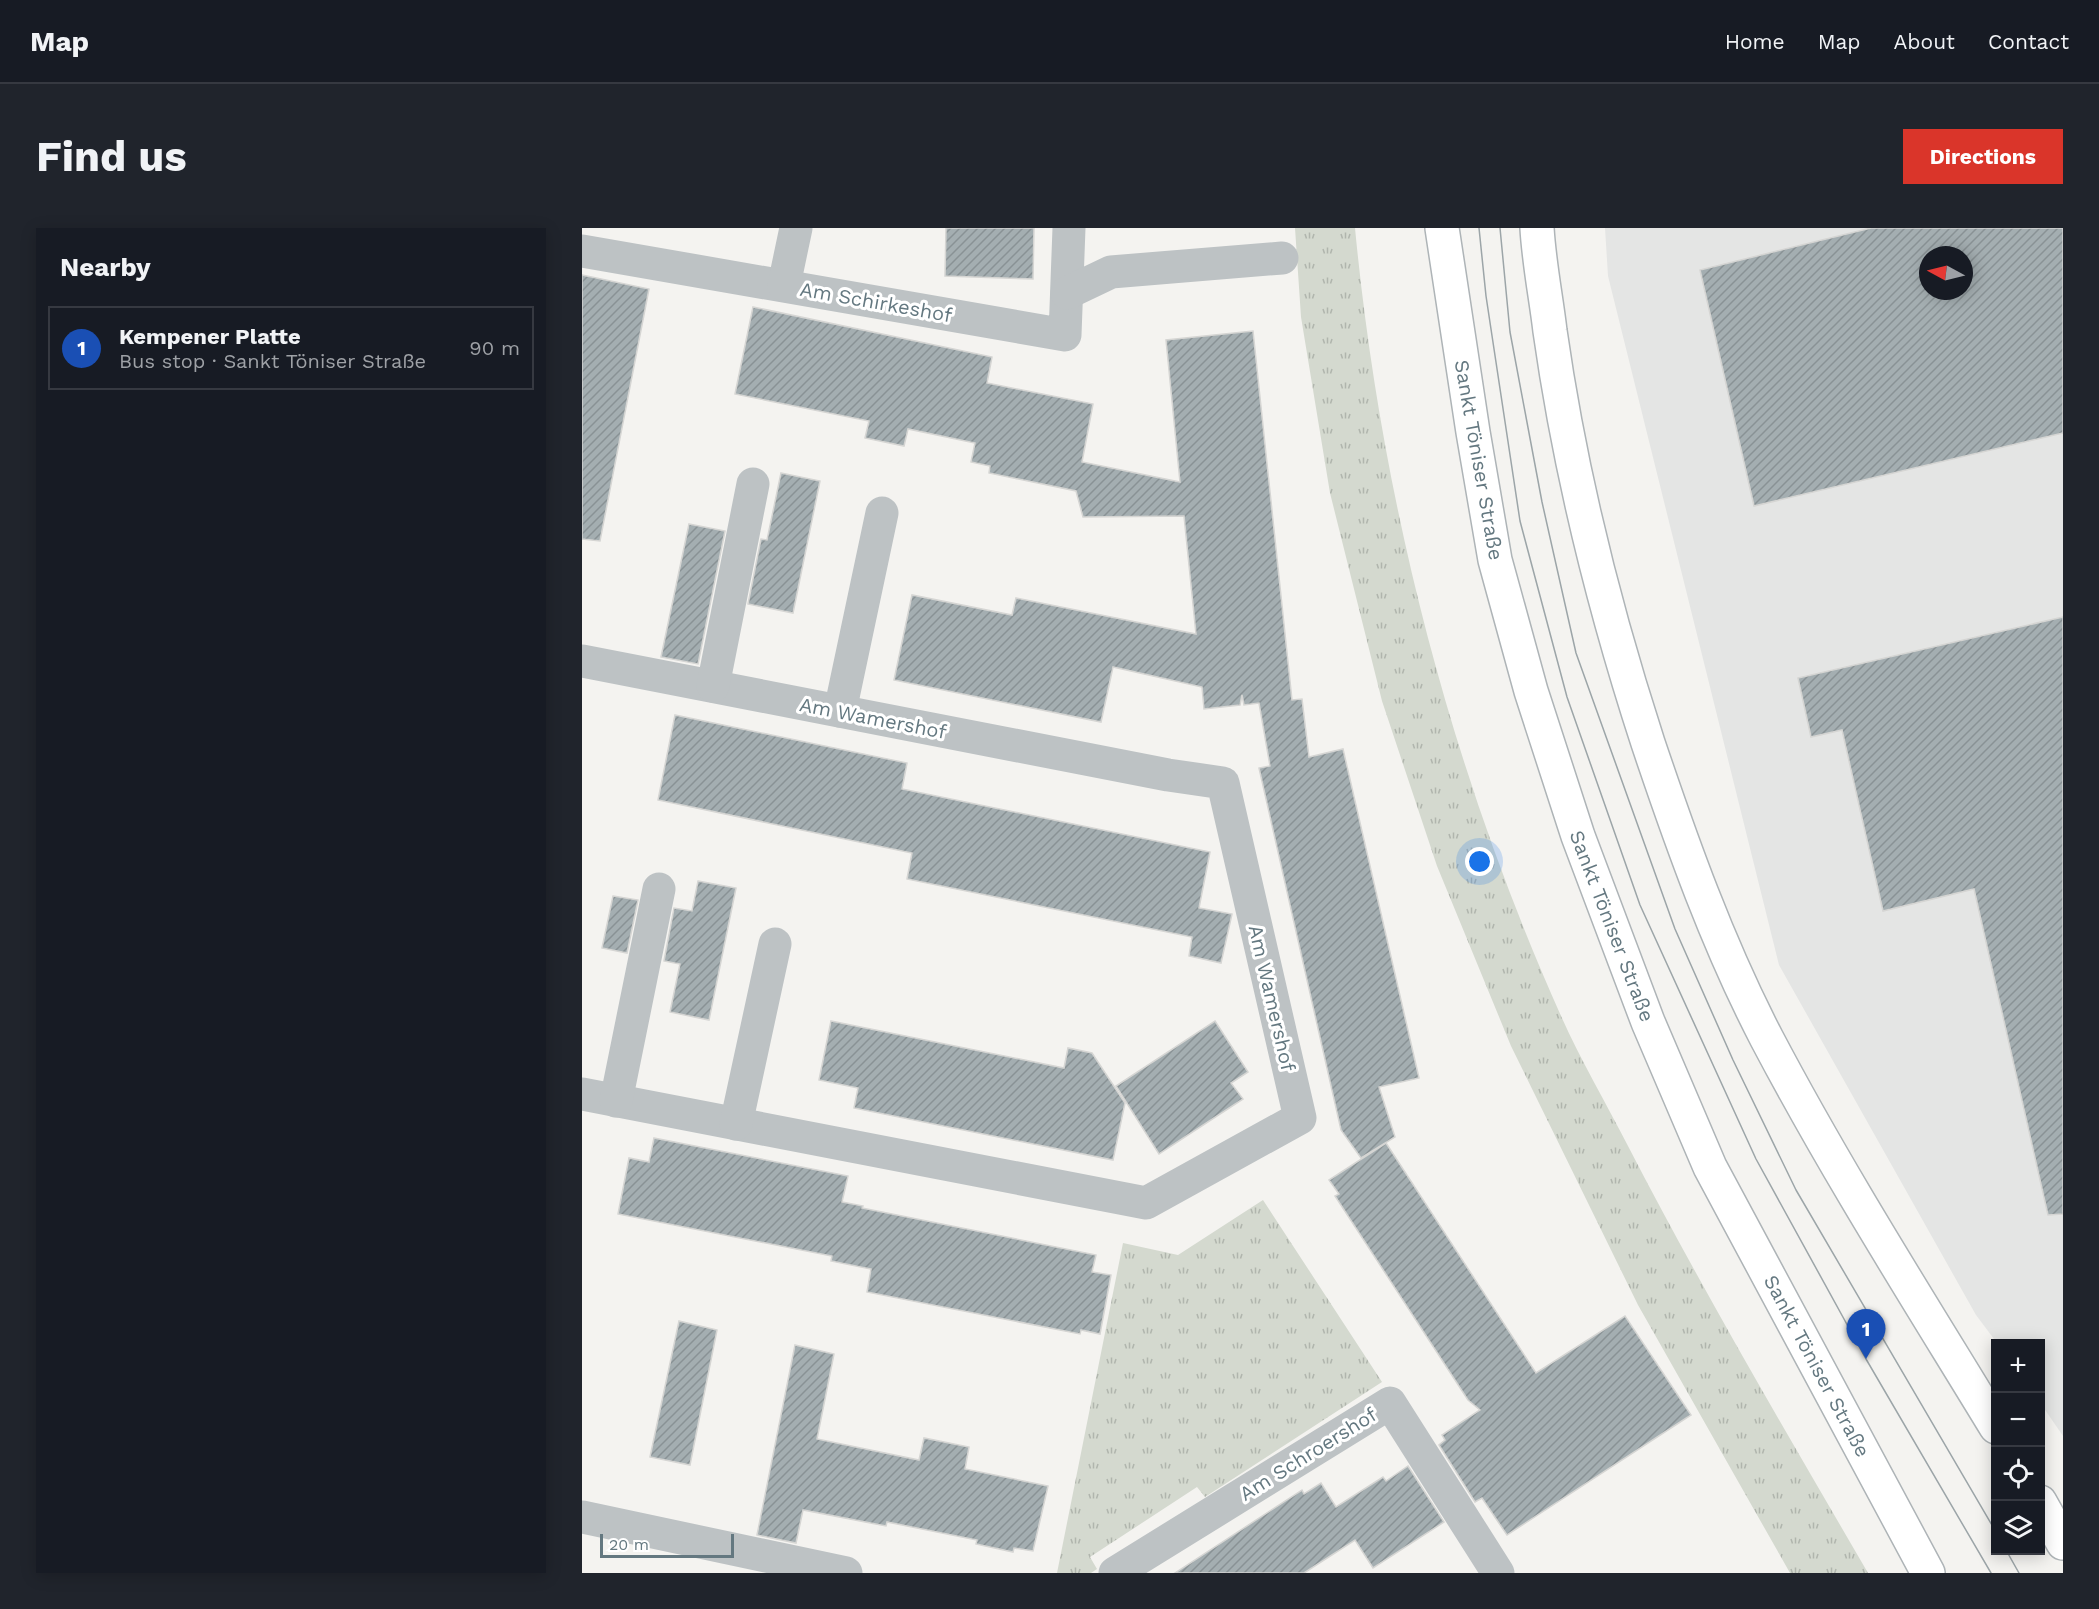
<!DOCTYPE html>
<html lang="en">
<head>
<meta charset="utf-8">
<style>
  :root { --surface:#171b24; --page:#20242c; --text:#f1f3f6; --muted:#9ea1a6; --line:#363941; --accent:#da352a }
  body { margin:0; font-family:"Work Sans",sans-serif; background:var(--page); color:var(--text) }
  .controls { position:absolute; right:18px; bottom:18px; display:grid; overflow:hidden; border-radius:0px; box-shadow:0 3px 15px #0003 }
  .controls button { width:54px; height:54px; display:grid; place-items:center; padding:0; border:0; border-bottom:2px solid var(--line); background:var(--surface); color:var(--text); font:30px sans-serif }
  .compass { position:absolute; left:1337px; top:18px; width:54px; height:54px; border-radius:50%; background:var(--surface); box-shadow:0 3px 15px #0003; rotate:277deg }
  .scale { position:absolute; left:18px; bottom:15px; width:134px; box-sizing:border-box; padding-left:6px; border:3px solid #647880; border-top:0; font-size:16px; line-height:21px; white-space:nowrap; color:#647880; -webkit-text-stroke:4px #fff; paint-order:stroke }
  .you { position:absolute; left:898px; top:634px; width:21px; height:21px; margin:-15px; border:4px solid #fff; border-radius:50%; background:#1a73e8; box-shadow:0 0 0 9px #1a73e833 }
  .badge { display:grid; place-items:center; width:39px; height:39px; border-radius:50%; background:var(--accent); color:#fff; font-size:20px; font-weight:700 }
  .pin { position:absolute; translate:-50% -50px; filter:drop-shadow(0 2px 3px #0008) }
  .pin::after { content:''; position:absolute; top:32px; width:21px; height:18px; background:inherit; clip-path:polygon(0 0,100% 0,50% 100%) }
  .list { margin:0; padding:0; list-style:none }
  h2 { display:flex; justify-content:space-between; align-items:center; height:78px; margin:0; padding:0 24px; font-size:26px }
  h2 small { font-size:20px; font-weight:400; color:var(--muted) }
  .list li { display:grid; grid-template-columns:39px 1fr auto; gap:18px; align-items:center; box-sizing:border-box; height:84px; margin:0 12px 12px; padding:0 12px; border:2px solid var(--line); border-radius:0px }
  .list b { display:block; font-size:22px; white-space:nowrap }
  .list p { margin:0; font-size:20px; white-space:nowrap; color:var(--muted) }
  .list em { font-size:20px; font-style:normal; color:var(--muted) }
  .icon { flex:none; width:33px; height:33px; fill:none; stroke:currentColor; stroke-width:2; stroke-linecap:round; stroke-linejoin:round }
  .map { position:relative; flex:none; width:1481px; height:1345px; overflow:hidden; border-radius:0px }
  header { display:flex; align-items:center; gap:36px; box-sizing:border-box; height:84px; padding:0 30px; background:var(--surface); border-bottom:2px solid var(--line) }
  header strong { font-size:28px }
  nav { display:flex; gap:33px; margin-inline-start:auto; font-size:21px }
  .intro { display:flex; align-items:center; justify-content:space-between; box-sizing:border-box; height:144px; padding:0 36px }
  h1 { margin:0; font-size:42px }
  .button { padding:15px 27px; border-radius:0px; background:var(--accent); color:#fff; font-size:21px; font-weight:700 }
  main { display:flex; gap:36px; padding:0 36px }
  aside { flex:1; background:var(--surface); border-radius:0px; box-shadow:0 3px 15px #0003 }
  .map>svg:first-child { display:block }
  .built { fill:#e4e5e4; fill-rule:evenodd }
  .grass { fill:url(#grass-tufts) }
  .building { fill:url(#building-hatch); stroke:#d5d5d3; stroke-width:1.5; fill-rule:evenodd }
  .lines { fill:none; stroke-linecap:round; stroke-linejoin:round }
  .major-casing { stroke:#aeb4b7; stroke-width:36 }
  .minor { stroke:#bdc2c4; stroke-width:33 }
  .major { stroke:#fff; stroke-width:33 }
  .tram { stroke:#9ca5a8; stroke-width:1.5 }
  .labels { text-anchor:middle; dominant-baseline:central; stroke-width:6; stroke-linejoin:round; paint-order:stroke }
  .street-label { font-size:20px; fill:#647880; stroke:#fff }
</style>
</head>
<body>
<header>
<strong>Map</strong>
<nav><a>Home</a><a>Map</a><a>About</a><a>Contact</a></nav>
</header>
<div class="intro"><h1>Find us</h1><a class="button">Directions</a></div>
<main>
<aside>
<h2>Nearby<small></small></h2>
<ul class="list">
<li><span class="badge" style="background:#1a4fb4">1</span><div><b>Kempener Platte</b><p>Bus stop · Sankt Töniser Straße</p></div><em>90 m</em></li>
</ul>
</aside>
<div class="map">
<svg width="1481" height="1345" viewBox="0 0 1481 1345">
  <defs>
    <pattern id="grass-tufts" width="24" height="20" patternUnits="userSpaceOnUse" patternTransform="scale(1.5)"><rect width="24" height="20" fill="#d4d9cf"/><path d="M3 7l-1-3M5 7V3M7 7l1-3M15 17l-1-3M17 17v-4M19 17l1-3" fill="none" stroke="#b0b5ad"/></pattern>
    <pattern id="building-hatch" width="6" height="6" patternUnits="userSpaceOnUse" patternTransform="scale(1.5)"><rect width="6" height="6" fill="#a4aeb1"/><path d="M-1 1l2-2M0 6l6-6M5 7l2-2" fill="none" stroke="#899295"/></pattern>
  </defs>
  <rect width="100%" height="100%" fill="#f4f3f0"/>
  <path class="built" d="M1023 0H1481V1208L1459 1176 1458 1116 1415 1115 1394 1087 1197 737 1026 48ZM1346 27H1382V63H1346Z"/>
  <g class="grass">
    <path d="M713 0H773C799 271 868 540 979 788 999 833 1024 875 1046 918 1121 1063 1204 1204 1286 1345H1208L1056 1077 929 818 855 638 800 473 748 265 719 89Z"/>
    <polygon points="681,972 800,1154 623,1269 615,1259 508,1329 515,1341 509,1345 475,1345 541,1015 596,1027"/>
  </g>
  <g class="building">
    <polygon points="364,0 452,0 451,51 363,48"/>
    <path d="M1289 0H1481V205L1172 278 1118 42ZM1346 27H1382V63H1346Z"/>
    <polygon points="0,47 67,61 18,313 0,311"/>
    <polygon points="171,79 410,129 405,155 511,176 500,234 598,254 584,112 671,103 710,472 720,471 727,529 761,521 837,850 797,859 813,909 779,930 759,902 677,540 688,538 677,475 662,477 660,467 658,477 622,481 620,459 531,439 519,494 312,452 330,367 430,387 434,370 614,406 602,288 501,289 494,263 407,245 408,238 389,234 393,215 326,201 322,218 283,210 287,193 153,166"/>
    <polygon points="199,245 238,253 211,385 166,376 179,311 185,312"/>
    <polygon points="107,296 143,303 116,436 79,429"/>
    <polygon points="1481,389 1481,986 1466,987 1392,661 1301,683 1260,502 1229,509 1216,450"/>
    <polygon points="93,487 325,535 320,561 628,624 617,680 650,686 639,735 607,728 610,709 325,651 330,625 76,572"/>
    <polygon points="116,653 154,660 127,792 88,784 98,736 82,733 92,680 110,683"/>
    <polygon points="31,668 56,672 45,725 20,720"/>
    <polygon points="249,793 482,840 486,820 510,825 543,875 531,932 272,880 276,860 237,852"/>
    <polygon points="633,793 666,844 649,855 661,871 577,926 534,858"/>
    <polygon points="72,910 266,948 260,974 281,978 280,980 514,1027 510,1044 529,1047 518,1106 499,1102 498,1106 285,1064 289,1041 249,1033 250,1028 36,986 47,930 67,934"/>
    <polygon points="804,915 954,1145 1043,1088 1109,1187 925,1307 900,1270 893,1274 857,1217 863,1212 860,1207 898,1182 886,1172 753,968 757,966 747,952"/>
    <polygon points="97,1093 135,1102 108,1237 68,1229"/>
    <polygon points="213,1117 252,1126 235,1211 337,1232 342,1210 387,1219 383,1241 466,1258 451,1323 432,1320 431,1324 394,1316 395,1312 305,1294 304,1298 221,1282 214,1315 175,1307"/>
    <polygon points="826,1238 862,1294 791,1340 773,1312 722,1345 593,1345 720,1262 722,1266 739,1255 754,1279 801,1249 804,1253"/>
  </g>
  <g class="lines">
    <g class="major-casing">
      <g id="major">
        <polyline points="860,0 891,204 913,332 949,463 996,608 1066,794 1128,939 1346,1345"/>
        <path d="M955 0C957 35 964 69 968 103 988 244 1022 380 1066 515 1100 616 1136 717 1185 811 1255 944 1336 1071 1414 1199"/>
        <polyline points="1458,1274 1481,1315"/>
      </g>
    </g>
    <g class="minor">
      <polyline points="0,23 483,107 487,0"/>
      <polyline points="202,57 214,0"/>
      <polyline points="485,65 529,44 700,30"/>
      <polyline points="0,433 586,547 641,555 718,890 564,975 0,866"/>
      <polyline points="131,458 171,256"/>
      <polyline points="258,483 300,285"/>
      <polyline points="34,873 77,661"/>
      <polyline points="154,896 193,716"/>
      <polyline points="0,1289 264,1345"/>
      <polyline points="533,1345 808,1175 916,1345"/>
    </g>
    <use href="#major" class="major"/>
    <g class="tram">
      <polyline points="897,0 904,68 938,293 985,469 1058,677 1174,931 1284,1131 1409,1345"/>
      <polyline points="918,0 928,104 960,274 994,425 1093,701 1151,832 1214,962 1414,1304"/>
      <polyline points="1424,1322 1437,1345"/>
    </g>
  </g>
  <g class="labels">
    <g class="street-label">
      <text transform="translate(294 74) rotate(10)">Am Schirkeshof</text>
      <text transform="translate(897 232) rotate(80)">Sankt Töniser Straße</text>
      <text transform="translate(291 490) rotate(11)">Am Wamershof</text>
      <text transform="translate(1030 698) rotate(69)">Sankt Töniser Straße</text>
      <text transform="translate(690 770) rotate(77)">Am Wamershof</text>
      <text transform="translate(1235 1138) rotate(62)">Sankt Töniser Straße</text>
      <text transform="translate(726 1226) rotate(-32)">Am Schroershof</text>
    </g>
  </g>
</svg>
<div class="controls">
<button>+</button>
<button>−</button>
<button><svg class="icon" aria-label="locate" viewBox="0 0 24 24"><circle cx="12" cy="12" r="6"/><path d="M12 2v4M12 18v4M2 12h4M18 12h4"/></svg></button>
<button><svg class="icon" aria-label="layers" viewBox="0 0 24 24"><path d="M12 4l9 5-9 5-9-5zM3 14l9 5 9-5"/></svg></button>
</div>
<svg class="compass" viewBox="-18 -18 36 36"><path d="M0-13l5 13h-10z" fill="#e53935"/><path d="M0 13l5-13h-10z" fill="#9ea1a6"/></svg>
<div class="scale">20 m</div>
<div class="you"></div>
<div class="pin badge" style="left:1284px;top:1131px;background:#1a4fb4">1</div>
</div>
</main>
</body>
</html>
